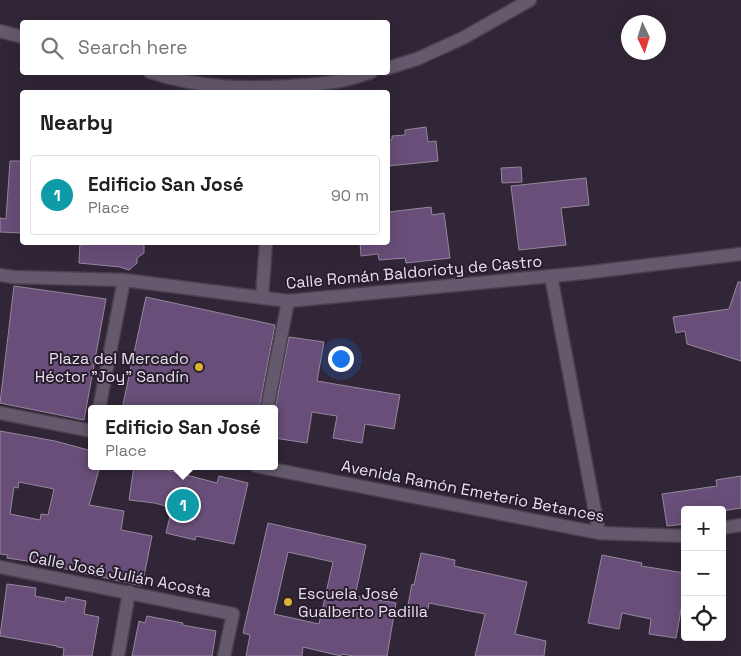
<!DOCTYPE html>
<html lang="en">
<head>
<meta charset="utf-8">
<style>
  :root { --surface:#fff; --page:#f2f2f2; --text:#202124; --muted:#757577; --line:#e0e0e0; --accent:#2563eb }
  body { margin:0; font-family:"Space Grotesk",sans-serif; background:var(--page); color:var(--text) }
  .controls { position:absolute; right:15px; bottom:15px; display:grid; overflow:hidden; border-radius:5px; box-shadow:0 5px 20px #0002 }
  .controls button { width:45px; height:45px; display:grid; place-items:center; padding:0; border:0; border-bottom:1px solid var(--line); background:var(--surface); color:var(--text); font:25px sans-serif }
  .compass { position:absolute; left:621px; top:15px; width:45px; height:45px; border-radius:50%; background:var(--surface); box-shadow:0 5px 20px #0002; rotate:176deg }
  .you { position:absolute; left:340px; top:358px; width:18px; height:18px; margin:-12px; border:4px solid #fff; border-radius:50%; background:#1a73e8; box-shadow:0 0 0 8px #1a73e833 }
  .badge { display:grid; place-items:center; width:32px; height:32px; border-radius:50%; background:var(--accent); color:#fff; font-size:16px; font-weight:700 }
  .pin { position:absolute; translate:-50% -50%; border:2px solid #fff; box-shadow:0 1px 5px #0006 }
  .popup { position:absolute; left:88px; top:405px; width:190px; height:65px; box-sizing:border-box; display:grid; place-content:center; border-radius:5px; background:var(--surface); filter:drop-shadow(0 1px 4px #0005); font-size:16px; white-space:nowrap; color:var(--muted) }
  .popup b { font-size:19px; color:var(--text) }
  .popup::after { content:''; position:absolute; left:50%; top:100%; margin-left:-10px; border:10px solid transparent; border-top-color:var(--surface) }
  .list { margin:0; padding:0; list-style:none }
  h2 { display:flex; justify-content:space-between; align-items:center; height:65px; margin:0; padding:0 20px; font-size:21px }
  h2 small { font-size:16px; font-weight:400; color:var(--muted) }
  .list li { display:grid; grid-template-columns:32px 1fr auto; gap:15px; align-items:center; box-sizing:border-box; height:80px; margin:0 10px 10px; padding:0 10px; border:1px solid var(--line); border-radius:5px }
  .list b { display:block; font-size:19px; white-space:nowrap }
  .list p { margin:0; font-size:16px; white-space:nowrap; color:var(--muted) }
  .list em { font-size:16px; font-style:normal; color:var(--muted) }
  .icon { flex:none; width:28px; height:28px; fill:none; stroke:currentColor; stroke-width:2; stroke-linecap:round; stroke-linejoin:round }
  .map { position:relative; flex:none; width:741px; height:656px; overflow:hidden }
  .search { position:absolute; background:var(--surface); box-shadow:0 5px 20px #0002; left:20px; top:20px; width:370px; height:55px; display:flex; align-items:center; gap:12px; box-sizing:border-box; padding:0 18px; border-radius:5px; color:var(--muted); font-size:19px }
  .panel { position:absolute; background:var(--surface); box-shadow:0 5px 20px #0002; left:20px; top:90px; width:370px; height:155px; border-radius:5px }
  .map>svg:first-child { display:block }
  .building { fill:#684e78; stroke:#95889c; fill-rule:evenodd }
  .lines { fill:none; stroke-linecap:round; stroke-linejoin:round }
  .minor-casing { stroke:#4a414f; stroke-width:15 }
  .tertiary-casing { stroke:#4a414f; stroke-width:15 }
  .minor { stroke:#65596d; stroke-width:12 }
  .tertiary { stroke:#65596d; stroke-width:12 }
  .poi-dot { fill:#ddb133; stroke:#271d2d; stroke-width:2 }
  .labels { text-anchor:middle; dominant-baseline:central; stroke-width:4; stroke-linejoin:round; paint-order:stroke }
  .street-label { font-size:16px; fill:#e7e0ec; stroke:#271d2d }
  .poi-label { font-size:16px; fill:#e7e0ec; stroke:#271d2d; text-anchor:end }
</style>
</head>
<body>
<div class="map">
<svg width="741" height="656" viewBox="0 0 741 656">
  <rect width="100%" height="100%" fill="#312637"/>
  <g class="building">
    <polygon points="426,127 428,142 436,141 438,161 388,166 388,140 392,140 392,136 405,135 405,130"/>
    <polygon points="10,161 22,161 22,233 0,232 0,218 6,219"/>
    <polygon points="521,167 522,182 502,183 501,168"/>
    <polygon points="586,178 589,205 561,208 566,245 519,250 511,186"/>
    <polygon points="431,207 432,215 444,213 450,258 406,263 405,258 379,260 378,254 361,256 360,242 388,242 388,212"/>
    <polygon points="80,242 144,242 144,253 137,258 137,263 129,270 120,267 79,263"/>
    <polygon points="738,282 741,282 741,361 687,344 685,331 676,333 673,317 729,309"/>
    <polygon points="14,286 106,299 84,420 0,403"/>
    <polygon points="146,297 275,325 259,409 122,409"/>
    <polygon points="289,337 324,342 317,381 400,395 394,429 365,424 362,443 333,438 337,416 312,412 307,443 274,438 278,409 275,409"/>
    <path d="M0 431 55 441 92 451V466H100L89 505 124 511 121 530 152 536 142 586 70 570 54 566V565L7 558 8 555 0 554ZM19 482 54 489 48 515 41 514 40 520 10 514 14 487 18 488Z"/>
    <polygon points="134,466 152,466 217,483 219,476 248,483 234,544 196,536 195,540 166,533 172,508 155,503 129,500"/>
    <polygon points="741,476 741,508 722,511 722,510 685,510 685,524 667,526 662,494 717,486 716,480"/>
    <path d="M268 523 366 545 355 596 396 603 387 656H354L342 654 341 656 303 647 302 656H246L250 635 243 633ZM288 552 333 562 319 624 274 614Z"/>
    <polygon points="421,553 455,560 454,566 527,582 515,634 546,641 544,656 475,656 485,614 429,603 428,609 408,605 412,584 414,585"/>
    <polygon points="602,555 642,563 641,566 685,573 685,588 676,638 649,634 651,619 622,613 619,629 588,623"/>
    <polygon points="7,584 36,588 35,596 65,602 66,597 86,601 84,614 99,617 92,656 63,656 64,648 57,647 57,646 0,636"/>
    <polygon points="147,616 183,623 182,625 216,631 212,656 132,656 139,621 145,623"/>
  </g>
  <g class="lines">
    <g class="minor-casing">
      <g id="minor">
        <polyline points="0,31 22,37"/>
        <polyline points="388,68 417,59 463,38 530,0"/>
        <path d="M150 72C199 89 252 89 303 85 318 84 334 83 349 79 356 77 364 75 371 72"/>
        <polyline points="551,276 599,533"/>
        <polyline points="262,297 266,242"/>
        <polyline points="99,409 124,280"/>
        <polyline points="267,409 288,301"/>
        <polyline points="0,567 233,614 224,656"/>
        <polyline points="118,656 129,592"/>
      </g>
    </g>
    <g class="tertiary-casing">
      <g id="tertiary">
        <polyline points="0,275 13,277 124,280 288,301 583,273 741,254"/>
        <polyline points="0,413 92,431"/>
        <polyline points="256,466 599,533 685,536"/>
        <polyline points="722,528 741,525"/>
      </g>
    </g>
    <use href="#minor" class="minor"/>
    <use href="#tertiary" class="tertiary"/>
  </g>
  <g class="poi-dot">
    <circle cx="199" cy="367" r="5"/>
    <circle cx="288" cy="602" r="5"/>
  </g>
  <g class="labels">
    <g class="street-label">
      <text transform="translate(414 272) rotate(-5)">Calle Román Baldorioty de Castro</text>
      <text transform="translate(473 491) rotate(11)">Avenida Ramón Emeterio Betances</text>
      <text transform="translate(120 574) rotate(11)">Calle José Julián Acosta</text>
    </g>
    <g class="poi-label">
      <text x="189" y="358">Plaza del Mercado<tspan x="189" dy="18">Héctor "Joy" Sandín</tspan></text>
      <text x="298" y="593" text-anchor="start">Escuela José<tspan x="298" dy="18">Gualberto Padilla</tspan></text>
    </g>
  </g>
</svg>
<div class="controls">
<button>+</button>
<button>−</button>
<button><svg class="icon" aria-label="locate" viewBox="0 0 24 24"><circle cx="12" cy="12" r="6"/><path d="M12 2v4M12 18v4M2 12h4M18 12h4"/></svg></button>
</div>
<svg class="compass" viewBox="-18 -18 36 36"><path d="M0-13l5 13h-10z" fill="#e53935"/><path d="M0 13l5-13h-10z" fill="#757577"/></svg>
<div class="you"></div>
<div class="pin badge" style="left:183px;top:505px;background:#0f9aa8">1</div>
<div class="popup"><b>Edificio San José</b>Place</div>
<div class="search"><svg class="icon" aria-label="search" viewBox="0 0 24 24"><circle cx="10" cy="10" r="6"/><path d="M15 15l6 6"/></svg>Search here</div>
<section class="panel">
<h2>Nearby<small></small></h2>
<ul class="list">
<li><span class="badge" style="background:#0f9aa8">1</span><div><b>Edificio San José</b><p>Place</p></div><em>90 m</em></li>
</ul>
</section>
</div>
</body>
</html>
